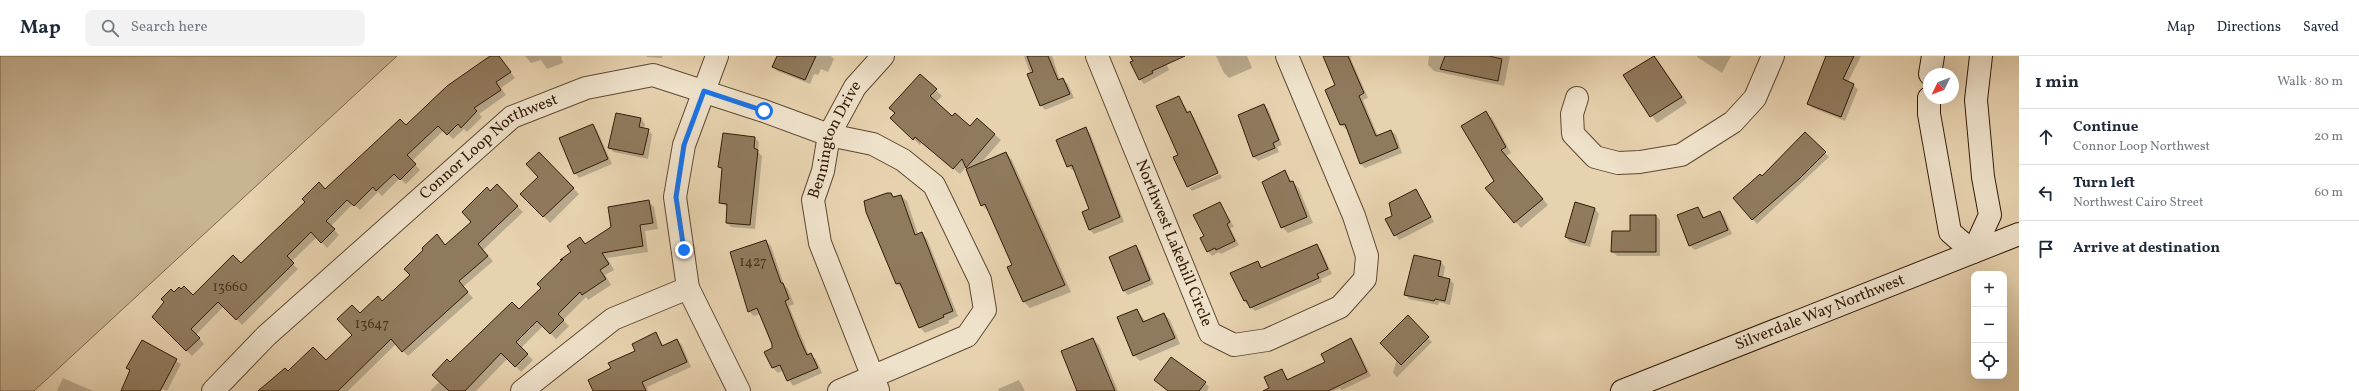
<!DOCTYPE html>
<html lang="en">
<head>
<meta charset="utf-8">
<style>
  :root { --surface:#fff; --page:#f2f2f3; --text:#1f2937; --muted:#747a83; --line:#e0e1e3 }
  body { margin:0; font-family:Vollkorn,serif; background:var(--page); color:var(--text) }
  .controls { position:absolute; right:12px; bottom:12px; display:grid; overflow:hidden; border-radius:8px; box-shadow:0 4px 16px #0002 }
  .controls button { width:36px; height:36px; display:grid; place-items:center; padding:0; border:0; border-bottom:1px solid var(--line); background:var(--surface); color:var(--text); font:20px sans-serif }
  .compass { position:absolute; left:1923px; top:12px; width:36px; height:36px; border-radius:50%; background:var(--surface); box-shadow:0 4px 16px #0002; rotate:227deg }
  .stop { position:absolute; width:12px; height:12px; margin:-9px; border:3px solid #1a73e8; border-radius:50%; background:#fff }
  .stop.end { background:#1a73e8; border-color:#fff; box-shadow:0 1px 4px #0008 }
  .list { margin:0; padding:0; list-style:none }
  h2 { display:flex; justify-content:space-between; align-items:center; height:52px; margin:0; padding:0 16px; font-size:17px }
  h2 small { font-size:13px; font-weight:400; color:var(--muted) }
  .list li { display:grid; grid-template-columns:26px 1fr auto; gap:12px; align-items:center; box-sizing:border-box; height:56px; padding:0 16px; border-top:1px solid var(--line) }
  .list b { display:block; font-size:15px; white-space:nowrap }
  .list p { margin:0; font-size:13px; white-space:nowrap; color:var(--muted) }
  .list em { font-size:13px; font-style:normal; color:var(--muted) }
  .icon { flex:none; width:22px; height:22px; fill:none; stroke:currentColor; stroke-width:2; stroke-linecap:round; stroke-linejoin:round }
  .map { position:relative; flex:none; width:2019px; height:335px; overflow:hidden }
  header { display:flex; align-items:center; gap:24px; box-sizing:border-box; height:56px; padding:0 20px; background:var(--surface); border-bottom:1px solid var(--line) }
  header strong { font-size:19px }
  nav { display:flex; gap:22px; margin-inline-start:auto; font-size:14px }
  .search { width:280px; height:36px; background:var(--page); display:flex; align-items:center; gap:10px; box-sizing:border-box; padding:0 14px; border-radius:8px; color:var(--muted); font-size:15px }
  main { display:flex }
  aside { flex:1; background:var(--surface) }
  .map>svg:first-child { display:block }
  .green { fill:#c8b392; stroke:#7d674c }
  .shadow { fill:#0003 }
  .building { fill:#907a5e; stroke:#321b07 }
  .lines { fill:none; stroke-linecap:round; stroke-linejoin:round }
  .minor-casing { stroke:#5f4931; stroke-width:24 }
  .secondary-casing { stroke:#321b07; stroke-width:24 }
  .minor { stroke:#efe2cb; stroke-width:22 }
  .secondary { stroke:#efe2cb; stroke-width:22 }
  .route { stroke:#1a73e8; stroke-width:5 }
  .labels { text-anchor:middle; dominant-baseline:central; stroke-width:3; stroke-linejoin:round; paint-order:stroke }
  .number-label { font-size:14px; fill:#4a331d }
  .street-label { font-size:16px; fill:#321b07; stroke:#efe2cb }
</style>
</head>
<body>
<header>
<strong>Map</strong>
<div class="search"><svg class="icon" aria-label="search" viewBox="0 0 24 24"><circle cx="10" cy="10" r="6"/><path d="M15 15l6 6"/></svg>Search here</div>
<nav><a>Map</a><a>Directions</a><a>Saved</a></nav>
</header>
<main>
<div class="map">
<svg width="2019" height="335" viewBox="0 0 2019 335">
  <rect width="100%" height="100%" fill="#e7d2af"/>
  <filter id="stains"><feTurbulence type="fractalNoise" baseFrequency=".005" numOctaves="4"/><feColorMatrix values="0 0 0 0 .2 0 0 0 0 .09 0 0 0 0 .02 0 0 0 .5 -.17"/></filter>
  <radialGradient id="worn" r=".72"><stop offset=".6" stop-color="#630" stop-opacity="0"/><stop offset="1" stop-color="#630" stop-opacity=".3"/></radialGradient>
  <polygon class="green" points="0,0 397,0 34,335 0,335"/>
  <g class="shadow">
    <polygon points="491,0 499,0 515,22 501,32 506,39 479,58 482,61 467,76 464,73 453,83 444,74 412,105 420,114 406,128 400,122 382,140 378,136 360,154 353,148 331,170 339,179 327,192 317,181 291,206 298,213 242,269 224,250 196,279 204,288 192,300 154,261 174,238 192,240 241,208 325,134"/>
    <polygon points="525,0 561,0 563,7 547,13 541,4 531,7"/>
    <polygon points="646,0 662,0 662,2 647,1"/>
    <polygon points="777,0 831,0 834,3 828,16 821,13 818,19 814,18 810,28 777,15 773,11"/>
    <polygon points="1024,0 1052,0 1060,24 1063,23 1068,28 1074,42 1045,54 1041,49"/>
    <polygon points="1130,0 1163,0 1169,14 1144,28 1140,23"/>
    <polygon points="1216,0 1247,0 1252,12 1229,22 1224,17"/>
    <polygon points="1324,0 1353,0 1350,1 1368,42 1363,44 1378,80 1391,75 1396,79 1402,97 1365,112 1361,108 1348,72 1346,73 1341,69 1326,34 1337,30"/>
    <polygon points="1429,0 1510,0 1504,30 1434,15 1428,9"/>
    <polygon points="1655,0 1687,47 1657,67 1625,20"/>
    <polygon points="1731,0 1722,17 1697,1 1697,0"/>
    <polygon points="1822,0 1861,0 1848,26 1858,33 1845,65 1813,52 1808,48 1826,2"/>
    <polygon points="936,34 942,40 936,46 952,61 971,71 994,78 1001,84 980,108 1006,97 1012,104 1071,236 1030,252 1024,246 1013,209 988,155 982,149 968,113 966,111 960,118 922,87 920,89 898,68 896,58 890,52"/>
    <polygon points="1179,41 1189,57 1194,61 1219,116 1188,131 1174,101 1179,99"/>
    <polygon points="1263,49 1268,53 1282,89 1277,91 1279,96 1258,105 1254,101 1239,59"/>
    <polygon points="1486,57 1492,62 1511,97 1506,100 1548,149 1521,172 1487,133 1495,125"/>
    <polygon points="641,63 645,68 644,73 652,78 648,103 614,96 609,92"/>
    <polygon points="593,69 597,74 612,108 579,122 575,117"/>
    <polygon points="1085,72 1090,77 1124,166 1094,178 1089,173 1090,154 1075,113 1072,114 1068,110"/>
    <polygon points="1805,77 1829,101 1757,168 1734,142 1762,121"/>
    <polygon points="755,82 759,86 758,96 762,100 755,173 731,171 727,167 728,151 720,147 723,114 719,111"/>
    <polygon points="539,97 579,138 550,167 522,138 540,121"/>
    <polygon points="1284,116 1299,133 1313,167 1288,177 1282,171"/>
    <polygon points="1220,118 1222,122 1192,135 1189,132"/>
    <polygon points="497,130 523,156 483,194 493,205 463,231 473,242 408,300 396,288 348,335 259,335 258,334 285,313 288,316 326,306 442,185 446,190 473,166 490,136"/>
    <polygon points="1416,134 1434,166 1399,184 1387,164 1394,160"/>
    <polygon points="891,138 895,142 901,140 907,145 918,178 922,177 927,183 958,260 948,265 949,267 925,277 920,271 903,233 897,228 873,173 865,146"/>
    <polygon points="648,145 654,151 658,173 645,175 648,196 607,202 614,214 605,219 611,229 588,244 586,241 563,264 569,270 556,283 543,270 521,292 533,304 521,316 508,302 476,335 430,335 440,325 450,307 519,255 542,232 562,204 573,196 580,182 586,188"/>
    <polygon points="1220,147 1234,171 1230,172 1239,189 1221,198 1219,196 1212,200 1208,195 1205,181"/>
    <polygon points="1576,148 1595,153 1599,158 1590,191 1570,186 1566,181"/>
    <polygon points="1698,152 1705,162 1720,156 1724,160 1732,178 1695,194 1690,190 1678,160"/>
    <polygon points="1656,160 1660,164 1660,200 1617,200 1612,195 1631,176"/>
    <polygon points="766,185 771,190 784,229 788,233 794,248 789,250 804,287 809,299 816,303 822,317 793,330 783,314 778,317 773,312 773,293 760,258 754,260 749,255"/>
    <polygon points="1135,190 1140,195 1154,228 1128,239 1124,235 1110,201"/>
    <polygon points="1317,190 1321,194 1332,218 1321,223 1322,226 1255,255 1244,245 1232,217 1257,206 1263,212"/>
    <polygon points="1441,206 1445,211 1443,222 1450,224 1454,228 1450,249 1439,246 1438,249 1409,243 1405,238"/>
    <polygon points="1137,254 1146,266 1164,258 1170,264 1180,288 1140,305 1134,299"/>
    <polygon points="1408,261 1432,286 1397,321 1393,317"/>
    <polygon points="655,277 664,290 677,284 682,289 691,311 647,331 648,335 594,335 612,313 637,296"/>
    <polygon points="1093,283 1099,289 1118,335 1078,335"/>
    <polygon points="1351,283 1355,288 1371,320 1342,334 1340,332 1333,335 1272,335 1282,314 1289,324 1326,307"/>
    <polygon points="143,286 181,308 167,335 162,333 161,335 121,335 130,315 127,312"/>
    <polygon points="63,322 93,335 57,335"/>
    <polygon points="1019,324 1025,335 999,335 998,333"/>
    <polygon points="1155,324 1205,327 1209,331 1207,335 1169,335"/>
  </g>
  <g class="building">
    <polygon points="490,0 499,0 511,16 496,26 501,34 474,52 477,55 461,72 458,68 447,79 438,70 407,99 416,108 400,124 394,118 376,135 373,131 354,150 347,144 326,165 335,173 321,187 311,176 287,200 294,207 236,264 218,246 191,273 200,282 186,295 152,261 164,246 161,243 171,233 174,236 179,231 181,233 184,230 193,239 233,199 241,207 305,146 302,143 319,126 325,133 400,63 406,69 447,30"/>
    <polygon points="777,0 816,0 805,24 772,11"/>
    <polygon points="1027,0 1048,0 1058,24 1063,22 1070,38 1040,50 1027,18 1033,16"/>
    <polygon points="1130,0 1185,0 1152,15 1153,17 1139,24 1130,6 1133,5"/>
    <polygon points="1323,0 1348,0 1364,37 1359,40 1376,80 1391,74 1398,92 1360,108 1345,68 1340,69 1325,34 1335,29"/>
    <polygon points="1445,0 1489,0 1502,3 1498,25 1440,13"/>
    <polygon points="1654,0 1682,41 1650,61 1623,19"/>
    <polygon points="1826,0 1854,0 1843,23 1854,28 1841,61 1807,48"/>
    <polygon points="920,18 937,33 930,40 952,60 955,57 970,70 977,62 995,78 966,112 962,103 953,113 915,81 913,84 890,62 895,57 889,52"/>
    <polygon points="1179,40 1187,57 1190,55 1218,117 1187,131 1173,101 1178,99 1156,50"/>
    <polygon points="1264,48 1279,84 1273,87 1275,92 1253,101 1238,59"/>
    <polygon points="1486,55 1506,91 1501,94 1543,143 1514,167 1485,132 1494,125 1461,70"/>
    <polygon points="616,57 641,62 639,71 649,73 643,99 608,92"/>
    <polygon points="593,68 608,103 574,118 559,82"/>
    <polygon points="1086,71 1120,161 1089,174 1082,156 1089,153 1072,109 1067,111 1056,84"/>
    <polygon points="1805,76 1826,96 1799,123 1752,164 1733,142 1760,118 1762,120"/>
    <polygon points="723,77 755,81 754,92 758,94 750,169 726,167 727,148 719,147 722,112 718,111"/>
    <polygon points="539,96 574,132 543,161 520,138 538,121 526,108"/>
    <polygon points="1006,96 1065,229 1023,246 1007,211 1012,209 985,148 981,150 966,113"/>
    <polygon points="1285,114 1290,126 1293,125 1307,161 1281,172 1262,126"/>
    <polygon points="497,128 518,150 478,188 488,200 459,225 468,236 402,296 391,283 338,335 258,335 285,312 288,315 313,291 326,304 352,279 337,263 352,249 360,257 378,240 382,245 410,219 404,213 423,194 422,192 437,178 445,189 471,166 462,156 487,131 490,135"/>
    <polygon points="1416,133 1431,161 1394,180 1385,163 1392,160 1389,147"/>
    <polygon points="887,137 891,137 893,141 901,139 915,179 922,176 953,255 943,259 944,261 919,272 900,227 896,228 866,156 864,145"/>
    <polygon points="649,144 653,167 640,169 643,190 602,197 609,208 600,214 606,223 582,239 580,236 558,258 564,264 550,278 537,265 516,286 528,298 515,311 501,297 465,335 449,335 432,319 447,303 450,306 512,246 519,253 541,232 537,228 563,203 560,204 571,196 567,190 580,181 585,188 611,171 608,151"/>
    <polygon points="1220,146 1230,166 1227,168 1235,185 1216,194 1215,192 1207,196 1200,182 1204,180 1193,159"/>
    <polygon points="1575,146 1595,152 1585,187 1565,181"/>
    <polygon points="1698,151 1703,162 1720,155 1728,174 1689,190 1677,159"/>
    <polygon points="1630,159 1656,159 1656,196 1611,196 1612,175 1630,175"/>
    <polygon points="766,184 781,227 783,227 789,243 785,245 799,281 807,299 811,297 818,312 787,325 780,309 772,312 764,296 772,292 772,288 757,252 748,256 730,196"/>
    <polygon points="1317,188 1328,213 1317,218 1319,222 1250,252 1246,244 1244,245 1230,217 1258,205 1261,212"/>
    <polygon points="1136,189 1150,224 1123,235 1109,201"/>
    <polygon points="1414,199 1441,205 1438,220 1450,223 1445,245 1435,243 1434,245 1404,239"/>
    <polygon points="1137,253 1143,266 1164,257 1175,282 1133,300 1117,261"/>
    <polygon points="1408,259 1429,281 1401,309 1380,287"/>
    <polygon points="656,276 662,290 677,283 687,306 642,326 646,335 593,335 588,324 611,312 608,307 635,295 632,288"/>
    <polygon points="1093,282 1115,335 1077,335 1061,295"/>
    <polygon points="1351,282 1367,316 1328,335 1263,335 1269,332 1264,321 1282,313 1287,324 1325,306 1321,298"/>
    <polygon points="142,284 177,303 160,335 121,335 130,314 126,312"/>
    <polygon points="1171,301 1206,326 1199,335 1168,335 1154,324"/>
  </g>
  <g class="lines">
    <g class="minor-casing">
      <g id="minor">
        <polyline points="717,0 684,89 675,141 688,232 739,335"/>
        <path id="s1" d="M1097 0 1210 277 1234 289 1267 284 1340 251 1365 223 1367 200 1354 160 1287 0"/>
        <polyline points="1577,42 1572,58 1573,78 1595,101 1618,107 1640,106 1681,99 1733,66 1755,42 1773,0"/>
        <path id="s2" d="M878 334 820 187 813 144 823 115 829 79 855 31 883 0"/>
        <path id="s3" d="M213 335 266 280 512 61 586 32 653 19 764 55 829 79 873 88 903 104 934 129 980 224 985 254 967 280 839 335"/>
        <polyline points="522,335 613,263 688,232"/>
      </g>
    </g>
    <g class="secondary-casing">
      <g id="secondary">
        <polyline points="1930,18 1933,0"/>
        <polyline points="1929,42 1929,58 1950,176 1973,196"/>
        <polyline points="1973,196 1990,159 1983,121 1976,44 1981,0"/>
        <path id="s4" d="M1622 335 2019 178"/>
      </g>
    </g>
    <use href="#minor" class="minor"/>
    <use href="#secondary" class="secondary"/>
  </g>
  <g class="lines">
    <polyline class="route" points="684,194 676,141 684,89 704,35 764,55"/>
  </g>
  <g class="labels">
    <g class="number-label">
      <text x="753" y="206">1427</text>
      <text x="230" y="231">13660</text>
      <text x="372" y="268">13647</text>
    </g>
    <g class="street-label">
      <text stroke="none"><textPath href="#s2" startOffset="266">Bennington Drive</textPath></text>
      <text stroke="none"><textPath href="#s3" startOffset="370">Connor Loop Northwest</textPath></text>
      <text stroke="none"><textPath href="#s1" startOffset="202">Northwest Lakehill Circle</textPath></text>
      <text stroke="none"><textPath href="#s4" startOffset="213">Silverdale Way Northwest</textPath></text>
    </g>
  </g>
  <rect width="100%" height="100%" filter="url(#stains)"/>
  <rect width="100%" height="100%" fill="url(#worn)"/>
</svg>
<div class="controls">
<button>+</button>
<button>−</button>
<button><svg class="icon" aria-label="locate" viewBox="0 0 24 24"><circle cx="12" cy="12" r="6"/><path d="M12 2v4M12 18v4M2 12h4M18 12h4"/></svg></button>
</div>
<svg class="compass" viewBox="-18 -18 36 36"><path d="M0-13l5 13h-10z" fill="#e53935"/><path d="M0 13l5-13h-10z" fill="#747a83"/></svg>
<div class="stop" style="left:764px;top:55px"></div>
<div class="stop end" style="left:684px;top:194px"></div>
</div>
<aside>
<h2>1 min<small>Walk · 80 m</small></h2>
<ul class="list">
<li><svg class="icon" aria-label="ahead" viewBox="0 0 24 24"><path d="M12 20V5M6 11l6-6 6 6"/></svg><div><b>Continue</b><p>Connor Loop Northwest</p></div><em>20 m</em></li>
<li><svg class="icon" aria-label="left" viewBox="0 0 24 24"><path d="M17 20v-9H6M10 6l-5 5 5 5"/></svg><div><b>Turn left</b><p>Northwest Cairo Street</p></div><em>60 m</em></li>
<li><svg class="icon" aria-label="arrive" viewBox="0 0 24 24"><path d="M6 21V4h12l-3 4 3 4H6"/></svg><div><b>Arrive at destination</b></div></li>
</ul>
</aside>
</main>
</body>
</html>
